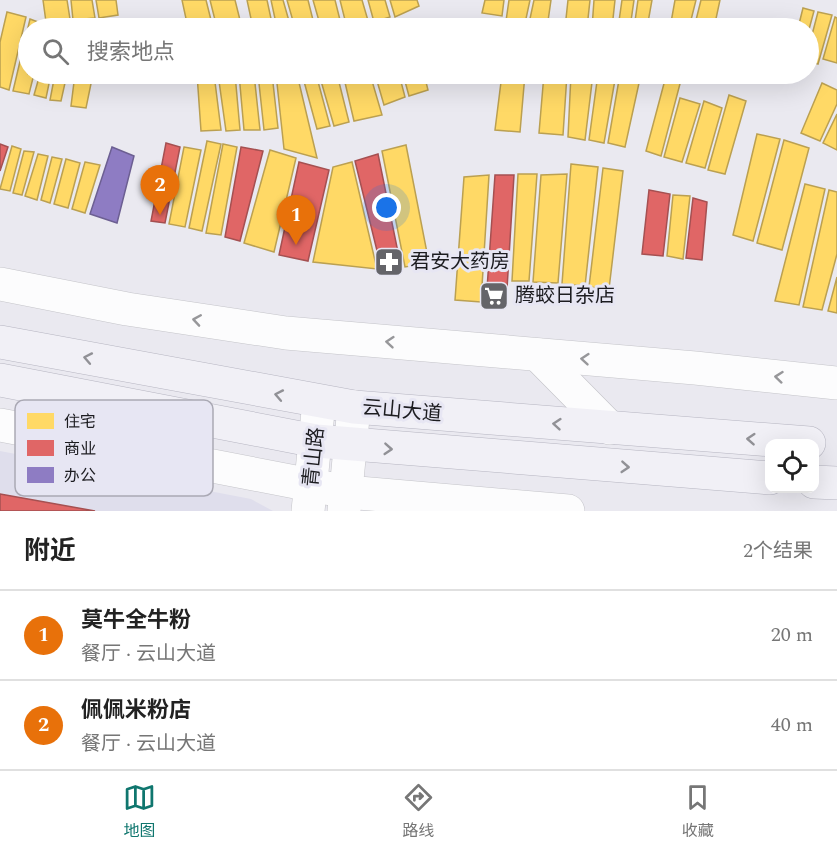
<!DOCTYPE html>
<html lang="zh">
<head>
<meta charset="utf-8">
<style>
  :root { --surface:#fff; --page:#f6f6f6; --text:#222; --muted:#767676; --line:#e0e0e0; --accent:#0f766e }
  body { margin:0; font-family:Spectral,"Noto Sans SC",serif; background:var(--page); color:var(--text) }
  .controls { position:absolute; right:18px; bottom:18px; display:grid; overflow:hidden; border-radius:12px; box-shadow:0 6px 24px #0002 }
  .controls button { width:54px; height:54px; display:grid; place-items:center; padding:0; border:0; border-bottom:2px solid var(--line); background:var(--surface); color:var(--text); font:30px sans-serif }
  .you { position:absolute; left:387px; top:208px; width:21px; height:21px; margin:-15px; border:4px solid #fff; border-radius:50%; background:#1a73e8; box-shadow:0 0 0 9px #1a73e833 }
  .badge { display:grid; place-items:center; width:39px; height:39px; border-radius:50%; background:var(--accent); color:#fff; font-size:20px; font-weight:700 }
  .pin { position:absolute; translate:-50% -50px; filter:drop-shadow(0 2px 3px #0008) }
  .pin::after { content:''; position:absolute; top:32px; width:21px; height:18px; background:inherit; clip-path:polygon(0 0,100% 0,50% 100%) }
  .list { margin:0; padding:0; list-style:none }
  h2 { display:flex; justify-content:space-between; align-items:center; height:78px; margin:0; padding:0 24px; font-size:26px }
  h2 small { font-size:20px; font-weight:400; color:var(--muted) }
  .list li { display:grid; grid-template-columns:39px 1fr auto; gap:18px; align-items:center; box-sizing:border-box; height:90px; padding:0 24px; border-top:2px solid var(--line) }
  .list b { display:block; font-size:22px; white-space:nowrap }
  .list p { margin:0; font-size:20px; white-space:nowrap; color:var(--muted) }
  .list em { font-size:20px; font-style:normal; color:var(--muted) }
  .icon { flex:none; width:33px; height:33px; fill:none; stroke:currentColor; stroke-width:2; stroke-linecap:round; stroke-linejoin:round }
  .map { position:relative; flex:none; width:837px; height:511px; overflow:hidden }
  .search { position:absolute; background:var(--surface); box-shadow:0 6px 24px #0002; left:18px; right:18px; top:18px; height:66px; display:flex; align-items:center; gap:15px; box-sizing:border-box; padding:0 21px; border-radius:33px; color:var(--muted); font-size:22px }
  .sheet { height:258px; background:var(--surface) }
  nav { display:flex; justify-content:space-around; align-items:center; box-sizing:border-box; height:84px; border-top:2px solid var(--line); background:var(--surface); font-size:16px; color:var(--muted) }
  nav a { display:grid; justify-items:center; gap:3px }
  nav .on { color:var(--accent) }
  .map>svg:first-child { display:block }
  .built { fill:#dfdeec }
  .homes { fill:#ffd966; stroke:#bba051; stroke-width:1.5 }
  .shops { fill:#e06666; stroke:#a55051; stroke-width:1.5 }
  .offices { fill:#8e7cc3; stroke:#6c5f92; stroke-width:1.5 }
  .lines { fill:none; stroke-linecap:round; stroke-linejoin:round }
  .street-casing { stroke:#c4c4c9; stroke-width:34 }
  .secondary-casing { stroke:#c4c4c9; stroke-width:34 }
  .primary-casing { stroke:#b6b5c1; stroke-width:34 }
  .street { stroke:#fcfcfd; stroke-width:33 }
  .secondary { stroke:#fcfcfd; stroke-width:33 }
  .primary { stroke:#f1f0f6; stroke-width:33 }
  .oneway { stroke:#97979a }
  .oneway2 { stroke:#919196 }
  .labels { text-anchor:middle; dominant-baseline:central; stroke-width:6; stroke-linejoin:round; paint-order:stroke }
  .poi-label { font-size:20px; fill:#1c1c20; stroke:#e7e6f3; text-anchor:start }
  .street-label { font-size:20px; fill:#1c1c20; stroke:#e7e6f3 }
  .key { fill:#e7e6f3; stroke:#aaa9b4; stroke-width:1.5 }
  .key-label { font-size:16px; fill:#1c1c20 }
</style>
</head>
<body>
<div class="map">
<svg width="837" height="511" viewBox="0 0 837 511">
  <rect width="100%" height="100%" fill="#eae9f0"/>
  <polygon class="built" points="0,451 251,499 273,511 0,511"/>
  <g class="homes">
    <polygon points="43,0 67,0 70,19 46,22"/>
    <polygon points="71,0 92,0 95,18 73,20"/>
    <polygon points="96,0 116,0 118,15 99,18"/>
    <polygon points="182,0 206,0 213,28 188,28"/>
    <polygon points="210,0 235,0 242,28 217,28"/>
    <polygon points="247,0 267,0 273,28 253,28"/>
    <polygon points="271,0 283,0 291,28 277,28"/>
    <polygon points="287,0 308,0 315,28 295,28"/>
    <polygon points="313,0 335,0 342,28 321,28"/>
    <polygon points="340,0 362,0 369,24 347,28"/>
    <polygon points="368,0 385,0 390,17 374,22"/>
    <polygon points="390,0 417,0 419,6 395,17"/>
    <polygon points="485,0 504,0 502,16 482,13"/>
    <polygon points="509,0 530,0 524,28 505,28"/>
    <polygon points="534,0 551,0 547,28 528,28"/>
    <polygon points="568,0 590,0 587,28 565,28"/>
    <polygon points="594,0 615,0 612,28 592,28"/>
    <polygon points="622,0 634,0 630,28 618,28"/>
    <polygon points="638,0 652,0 647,28 634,28"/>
    <polygon points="675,0 696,0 689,28 670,28"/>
    <polygon points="701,0 720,0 714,28 694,28"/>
    <polygon points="803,8 814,11 808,33 808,28 798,28"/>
    <polygon points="7,12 26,17 9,90 0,87 0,42"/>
    <polygon points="818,12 832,15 818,64 808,61 808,50"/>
    <polygon points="835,17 837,18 837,63 823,59"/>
    <polygon points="30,19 46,25 46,28 28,28 28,74 34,74 29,94 13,91"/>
    <polygon points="180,22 181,28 156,28 156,25"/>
    <polygon points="40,74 51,74 46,98 34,95"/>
    <polygon points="55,74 67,74 61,101 50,100"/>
    <polygon points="75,74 93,74 86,108 71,106"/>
    <polygon points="197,74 214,74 221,130 201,131"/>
    <polygon points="218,74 235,74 240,130 226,131"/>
    <polygon points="239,74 254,74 260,130 244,130"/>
    <polygon points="258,74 272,74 278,128 264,130"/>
    <polygon points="276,74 297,74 317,158 284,149"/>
    <polygon points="302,74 316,74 330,126 317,129"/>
    <polygon points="319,74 337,74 349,122 334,126"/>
    <polygon points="343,74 370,74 382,115 354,121"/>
    <polygon points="375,74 399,74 405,97 384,105"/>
    <polygon points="403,74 424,74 428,90 409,96"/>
    <polygon points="502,74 525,74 520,132 495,130"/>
    <polygon points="544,74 567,74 563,135 539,133"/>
    <polygon points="571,74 593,74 585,140 568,137"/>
    <polygon points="598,74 616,74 604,143 589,140"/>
    <polygon points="620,74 641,74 625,147 608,143"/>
    <polygon points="666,76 681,80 661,156 646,151"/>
    <polygon points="822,83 837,90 837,104 820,141 801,133"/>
    <polygon points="729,95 746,101 725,174 708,170"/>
    <polygon points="680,98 700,104 682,162 664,157"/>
    <polygon points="704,101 722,108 705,168 686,163"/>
    <polygon points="837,114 837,150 823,143"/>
    <polygon points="757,134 780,139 753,241 733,235"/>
    <polygon points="784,140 809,148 782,250 757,243"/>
    <polygon points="207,141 221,144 202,231 189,228"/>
    <polygon points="223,144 237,147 221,235 206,233"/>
    <polygon points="406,145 429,263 405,267 382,151"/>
    <polygon points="12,146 21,149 10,191 0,189"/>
    <polygon points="184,147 201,150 185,227 169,224"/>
    <polygon points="270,150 296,158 274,252 244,243"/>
    <polygon points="24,151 34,152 22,195 13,193"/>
    <polygon points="38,154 48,156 37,200 25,196"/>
    <polygon points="52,157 62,159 50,203 41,200"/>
    <polygon points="66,159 80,163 68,208 54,204"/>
    <polygon points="85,162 100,165 85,213 72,209"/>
    <polygon points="352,162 377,269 313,262 333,167"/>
    <polygon points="571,164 598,167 585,286 562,284"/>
    <polygon points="603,168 623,171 609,289 589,287"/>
    <polygon points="518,174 537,174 529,281 512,281"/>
    <polygon points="567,174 558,283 533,282 541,175"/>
    <polygon points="489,175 481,302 455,300 464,177"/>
    <polygon points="805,184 825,189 799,305 775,301"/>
    <polygon points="829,190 837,192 837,254 822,310 803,307"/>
    <polygon points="673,195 690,196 683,259 667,256"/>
    <polygon points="837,277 837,313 828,311"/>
  </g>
  <g class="shops">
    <polygon points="166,143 180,147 165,223 151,221"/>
    <polygon points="0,144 8,147 0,171"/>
    <polygon points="241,147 263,151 240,241 225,237"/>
    <polygon points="378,154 401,267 382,271 355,161"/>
    <polygon points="299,162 329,170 308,261 279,255"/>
    <polygon points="495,175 514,175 506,305 486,303"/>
    <polygon points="649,190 670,194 663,256 642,254"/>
    <polygon points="693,198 707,202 702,260 686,258"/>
    <polygon points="0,494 95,511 0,511"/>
  </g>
  <polygon class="offices" points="112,147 134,156 117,223 90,214"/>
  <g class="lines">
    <g class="street-casing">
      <g id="street">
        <polyline points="0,284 127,309 286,333 695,368 837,383"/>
        <polyline points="538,355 610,428"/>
        <polyline points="0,425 347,492 568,511"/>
      </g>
    </g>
    <g class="secondary-casing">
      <g id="secondary">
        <polyline points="308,511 319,402"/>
        <polyline points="344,511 354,407"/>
      </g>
    </g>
    <g class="primary-casing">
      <g id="primary">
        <polyline points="0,342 354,407 809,443"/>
        <polyline points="0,380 316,441 770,478"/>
        <polyline points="814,482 837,483"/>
      </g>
    </g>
    <use href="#street" class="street"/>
    <use href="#secondary" class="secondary"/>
    <use href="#primary" class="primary"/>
  </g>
  <defs><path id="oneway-chevron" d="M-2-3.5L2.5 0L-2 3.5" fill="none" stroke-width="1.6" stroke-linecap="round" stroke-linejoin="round" transform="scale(1.5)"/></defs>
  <g class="oneway">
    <use href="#oneway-chevron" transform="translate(197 320) rotate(-171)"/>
    <use href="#oneway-chevron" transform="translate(390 342) rotate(-175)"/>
    <use href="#oneway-chevron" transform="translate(585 359) rotate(-175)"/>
    <use href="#oneway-chevron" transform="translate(779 377) rotate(-174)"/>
  </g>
  <g class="oneway2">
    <use href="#oneway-chevron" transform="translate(88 358) rotate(-169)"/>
    <use href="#oneway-chevron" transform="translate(279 395) rotate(-169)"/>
    <use href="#oneway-chevron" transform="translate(557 424) rotate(-175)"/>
    <use href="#oneway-chevron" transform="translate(751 439) rotate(-176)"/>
    <use href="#oneway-chevron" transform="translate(388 449) rotate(4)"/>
    <use href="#oneway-chevron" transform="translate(625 467) rotate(4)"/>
  </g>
  <defs>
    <g id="pharmacy-square" transform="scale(1.5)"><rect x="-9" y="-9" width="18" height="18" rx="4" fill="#646469" stroke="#e7e6f3"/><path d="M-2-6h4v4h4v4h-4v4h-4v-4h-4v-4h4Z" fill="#fff"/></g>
    <g id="supermarket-square" transform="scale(1.5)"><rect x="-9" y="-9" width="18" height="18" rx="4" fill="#646469" stroke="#e7e6f3"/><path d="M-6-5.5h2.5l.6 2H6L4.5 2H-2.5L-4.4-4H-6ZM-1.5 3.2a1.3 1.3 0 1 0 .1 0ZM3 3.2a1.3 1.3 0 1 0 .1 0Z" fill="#fff"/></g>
  </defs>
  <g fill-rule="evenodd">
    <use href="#pharmacy-square" x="389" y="262"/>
    <use href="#supermarket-square" x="494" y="296"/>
  </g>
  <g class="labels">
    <g class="poi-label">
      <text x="410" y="262">君安大药房</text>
      <text x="515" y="296">腾蛟日杂店</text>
    </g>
    <g class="street-label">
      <text transform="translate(402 411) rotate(5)">云山大道</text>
      <text transform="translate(314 457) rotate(-84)">青山路</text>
    </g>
  </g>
  <rect x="15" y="400" width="198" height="96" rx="9" class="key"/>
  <rect x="27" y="413" width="27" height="16" fill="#ffd966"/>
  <rect x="27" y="440" width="27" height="16" fill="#e06666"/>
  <rect x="27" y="467" width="27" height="16" fill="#8e7cc3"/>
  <g class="key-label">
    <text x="64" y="427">住宅</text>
    <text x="64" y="454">商业</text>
    <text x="64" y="481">办公</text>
  </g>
</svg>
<div class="controls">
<button><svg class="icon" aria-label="locate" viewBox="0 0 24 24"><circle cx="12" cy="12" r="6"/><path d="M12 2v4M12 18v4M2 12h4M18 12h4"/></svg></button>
</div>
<div class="you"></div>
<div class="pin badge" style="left:296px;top:245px;background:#e8710a">1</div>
<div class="pin badge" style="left:160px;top:215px;background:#e8710a">2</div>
<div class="search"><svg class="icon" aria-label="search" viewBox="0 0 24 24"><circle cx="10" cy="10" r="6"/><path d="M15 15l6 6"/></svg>搜索地点</div>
</div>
<section class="sheet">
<h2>附近<small>2个结果</small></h2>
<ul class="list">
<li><span class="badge" style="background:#e8710a">1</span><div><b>莫牛全牛粉</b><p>餐厅 · 云山大道</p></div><em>20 m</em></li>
<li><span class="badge" style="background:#e8710a">2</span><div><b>佩佩米粉店</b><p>餐厅 · 云山大道</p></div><em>40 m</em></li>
</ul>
</section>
<nav>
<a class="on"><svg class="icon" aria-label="map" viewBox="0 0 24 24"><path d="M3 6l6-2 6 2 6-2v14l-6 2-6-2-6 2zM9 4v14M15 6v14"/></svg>地图</a>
<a><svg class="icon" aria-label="directions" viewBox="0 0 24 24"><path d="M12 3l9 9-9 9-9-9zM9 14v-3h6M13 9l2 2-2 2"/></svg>路线</a>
<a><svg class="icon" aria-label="saved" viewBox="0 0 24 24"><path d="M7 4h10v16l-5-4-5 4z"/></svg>收藏</a>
</nav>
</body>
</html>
